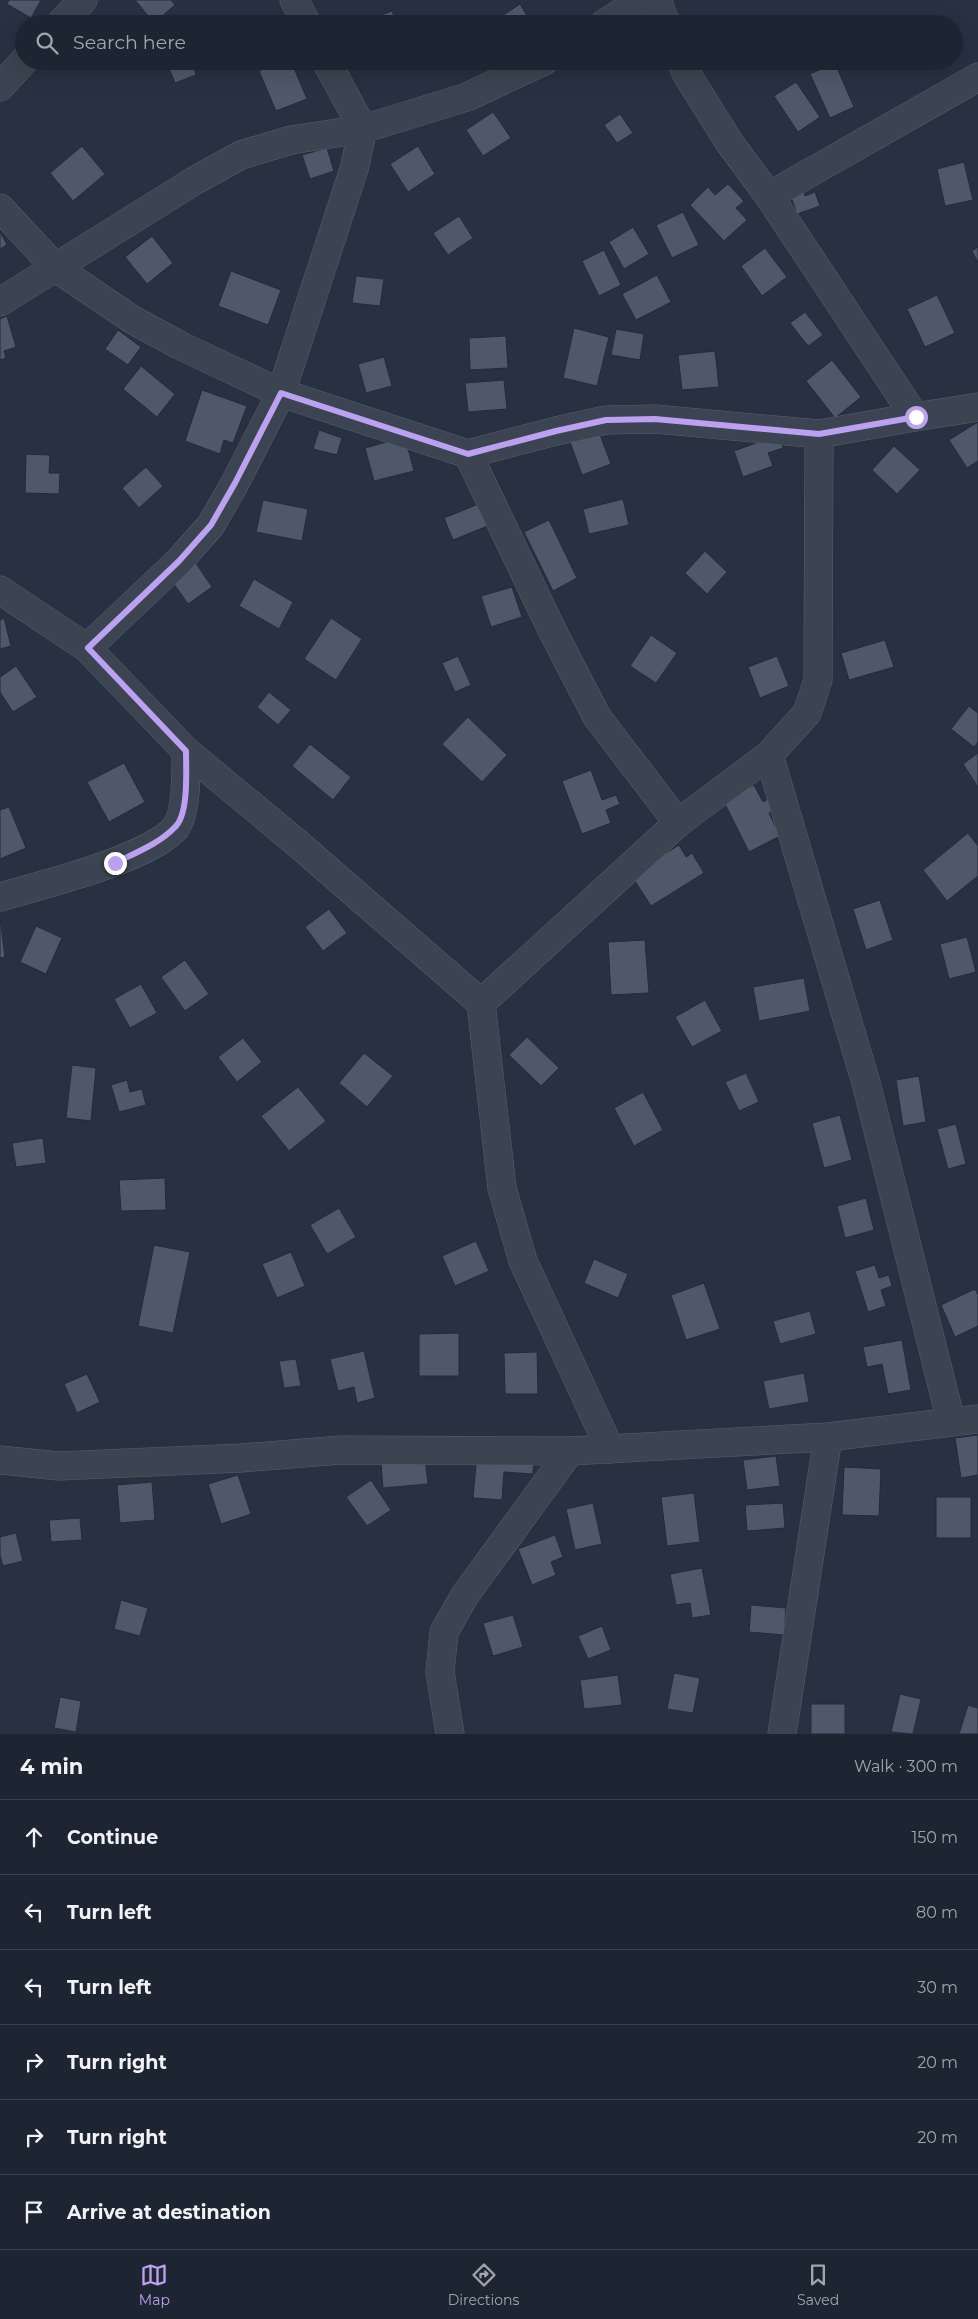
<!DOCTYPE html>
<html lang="en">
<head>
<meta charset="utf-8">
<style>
  :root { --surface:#1e2532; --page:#262d3a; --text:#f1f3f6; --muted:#a1a5ac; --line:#3c424d; --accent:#bca0f2 }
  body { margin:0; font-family:Montserrat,sans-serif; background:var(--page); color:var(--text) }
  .stop { position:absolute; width:15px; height:15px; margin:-11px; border:4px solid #bca0f2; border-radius:50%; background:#fff }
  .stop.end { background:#bca0f2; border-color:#fff; box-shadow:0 1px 5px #0008 }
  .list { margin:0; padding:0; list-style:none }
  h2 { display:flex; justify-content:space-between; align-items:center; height:65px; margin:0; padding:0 20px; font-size:21px }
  h2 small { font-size:16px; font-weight:400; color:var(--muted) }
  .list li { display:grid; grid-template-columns:32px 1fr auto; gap:15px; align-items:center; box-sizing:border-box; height:75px; padding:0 20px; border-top:1px solid var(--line) }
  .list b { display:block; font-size:19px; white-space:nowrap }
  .list em { font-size:16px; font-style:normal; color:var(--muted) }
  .icon { flex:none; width:28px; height:28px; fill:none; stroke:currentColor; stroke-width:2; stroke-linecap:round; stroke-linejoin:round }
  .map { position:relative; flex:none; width:978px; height:1734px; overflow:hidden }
  .search { position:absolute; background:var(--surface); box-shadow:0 5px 20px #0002; left:15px; right:15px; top:15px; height:55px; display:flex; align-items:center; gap:12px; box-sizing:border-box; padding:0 18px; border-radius:28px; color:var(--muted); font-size:19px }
  .sheet { height:515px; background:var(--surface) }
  nav { display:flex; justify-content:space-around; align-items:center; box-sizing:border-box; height:70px; border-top:1px solid var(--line); background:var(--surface); font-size:14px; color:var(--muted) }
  nav a { display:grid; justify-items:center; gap:2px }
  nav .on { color:var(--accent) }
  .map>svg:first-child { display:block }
  .building { fill:#4e586a; stroke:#232b39 }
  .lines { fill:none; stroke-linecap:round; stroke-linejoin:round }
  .street-casing { stroke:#575f6c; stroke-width:29 }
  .street { stroke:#3c4451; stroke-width:28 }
  .route { stroke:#bca0f2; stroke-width:6 }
</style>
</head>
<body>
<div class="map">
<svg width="978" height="1734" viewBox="0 0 978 1734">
  <rect width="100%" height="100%" fill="#283142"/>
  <g class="building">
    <polygon points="9,0 41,0 31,18 7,4"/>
    <polygon points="135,0 171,0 175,5 154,23"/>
    <polygon points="520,4 532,24 498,24 496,20"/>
    <polygon points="392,11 397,24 369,24 368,20"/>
    <polygon points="744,17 747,24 728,24"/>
    <polygon points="166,61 192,61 196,75 175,83"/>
    <polygon points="282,61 291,61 307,99 276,111 259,71"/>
    <polygon points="835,63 854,107 830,118 810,74"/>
    <polygon points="796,82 820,117 798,132 774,96"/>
    <polygon points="493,112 511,138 483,156 466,130"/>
    <polygon points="620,114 633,133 617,143 604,125"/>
    <polygon points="82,146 105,174 73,201 50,173"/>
    <polygon points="418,146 435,174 408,192 390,164"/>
    <polygon points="327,148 334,171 310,179 302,155"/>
    <polygon points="964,162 973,200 945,206 937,169"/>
    <polygon points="728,184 744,201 736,208 747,220 724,241 690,205 708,187 715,195"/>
    <polygon points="803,189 805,196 815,192 820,206 797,214 790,194"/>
    <polygon points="683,212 699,245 672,258 656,225"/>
    <polygon points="459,216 473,238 448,255 433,233"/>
    <polygon points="633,227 649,254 624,269 609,242"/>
    <polygon points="0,231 7,245 0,249"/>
    <polygon points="152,236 173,263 147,284 125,257"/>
    <polygon points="978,247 978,263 972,251"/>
    <polygon points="765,248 787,277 762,296 741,266"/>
    <polygon points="604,250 621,285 599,296 582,261"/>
    <polygon points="231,271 281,290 268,325 218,306"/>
    <polygon points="657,275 671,302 636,320 622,294"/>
    <polygon points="356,276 384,279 380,306 352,303"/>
    <polygon points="937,295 955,333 925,347 907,309"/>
    <polygon points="805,312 823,335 808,346 790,323"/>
    <polygon points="7,316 16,347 4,351 6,358 0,360 0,319"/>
    <polygon points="574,328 609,337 597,386 563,378"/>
    <polygon points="616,329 644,334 640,360 611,355"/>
    <polygon points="118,330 141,347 128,365 105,349"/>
    <polygon points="506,336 508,368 470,370 469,338"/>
    <polygon points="715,351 719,387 682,390 678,355"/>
    <polygon points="384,357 392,386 366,393 358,364"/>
    <polygon points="832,360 861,397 835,418 806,381"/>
    <polygon points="141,366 175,394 157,417 123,389"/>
    <polygon points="504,380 507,409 468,412 465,383"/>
    <polygon points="202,390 247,406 233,443 224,440 220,454 185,441"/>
    <polygon points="978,422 978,461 967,468 949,440"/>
    <polygon points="319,430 342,438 337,455 313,449"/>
    <polygon points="599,432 611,464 582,475 570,442"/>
    <polygon points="778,435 783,448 768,453 773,466 743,477 734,451"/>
    <polygon points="405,437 414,471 374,481 365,448"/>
    <polygon points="894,446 920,470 897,494 872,470"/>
    <polygon points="26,454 50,455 49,473 60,473 59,494 25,493"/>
    <polygon points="146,467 163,486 139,508 122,488"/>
    <polygon points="623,499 629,525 589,534 583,509"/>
    <polygon points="263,500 308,509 302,541 256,532"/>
    <polygon points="481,503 490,525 453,540 444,518"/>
    <polygon points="549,520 577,578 553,591 524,532"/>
    <polygon points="705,551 727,572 707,594 685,573"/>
    <polygon points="195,562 212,587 188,604 171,580"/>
    <polygon points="254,579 293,602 279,629 239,606"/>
    <polygon points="512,587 522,617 491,627 481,596"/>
    <polygon points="4,618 11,646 0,649 0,620"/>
    <polygon points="331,618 362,639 336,680 304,659"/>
    <polygon points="651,635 677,653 656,683 630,666"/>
    <polygon points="885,640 894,667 849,680 841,653"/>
    <polygon points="458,656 471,685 455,692 442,663"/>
    <polygon points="777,656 789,686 760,698 748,667"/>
    <polygon points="16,666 37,697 13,712 0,692 0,677"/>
    <polygon points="269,692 291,710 278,725 257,707"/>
    <polygon points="969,706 978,713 978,742 974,747 951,729"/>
    <polygon points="468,717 507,755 482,782 442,744"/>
    <polygon points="310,744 351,777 333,800 292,766"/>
    <polygon points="978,753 978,787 963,764"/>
    <polygon points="124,763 145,802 109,822 87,782"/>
    <polygon points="591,770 602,800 616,795 620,804 606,810 611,823 582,834 562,781"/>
    <polygon points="754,785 763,802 774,796 780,808 769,813 780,836 749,852 723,800"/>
    <polygon points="9,807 26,848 0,859 0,810"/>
    <polygon points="968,833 978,846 978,876 947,901 923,870"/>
    <polygon points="679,845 686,857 692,853 704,873 651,906 631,875"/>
    <polygon points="880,900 893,940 866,950 853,909"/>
    <polygon points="329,909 347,933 323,951 305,927"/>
    <polygon points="0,917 5,957 0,958"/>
    <polygon points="36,926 62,938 46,974 20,962"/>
    <polygon points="967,937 976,972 949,979 940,944"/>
    <polygon points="645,940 649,993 611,995 608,942"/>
    <polygon points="185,960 209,994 185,1011 161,977"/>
    <polygon points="804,978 810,1011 759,1021 753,987"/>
    <polygon points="141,984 157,1013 130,1028 114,999"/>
    <polygon points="705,1000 722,1031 692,1047 675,1017"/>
    <polygon points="527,1037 559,1068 541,1086 509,1055"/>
    <polygon points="243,1038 262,1062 237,1082 218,1057"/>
    <polygon points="364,1053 393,1076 367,1107 339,1083"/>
    <polygon points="72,1065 96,1068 91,1121 66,1118"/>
    <polygon points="746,1073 759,1102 739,1111 725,1082"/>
    <polygon points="919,1076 926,1122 903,1126 896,1080"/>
    <polygon points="127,1080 130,1092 142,1089 146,1105 119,1112 111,1085"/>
    <polygon points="298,1087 326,1121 289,1151 261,1116"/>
    <polygon points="643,1092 663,1130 634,1146 614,1108"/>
    <polygon points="840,1115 852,1160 824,1168 812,1123"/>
    <polygon points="956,1124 966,1164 948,1169 937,1129"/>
    <polygon points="43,1138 46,1163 16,1167 12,1143"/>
    <polygon points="165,1178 166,1210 121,1211 119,1180"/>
    <polygon points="866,1198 874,1230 845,1238 837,1206"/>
    <polygon points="339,1208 356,1237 327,1254 310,1225"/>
    <polygon points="476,1241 489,1271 455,1286 442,1256"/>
    <polygon points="154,1245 190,1252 173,1333 138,1326"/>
    <polygon points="291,1252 305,1286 277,1298 262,1264"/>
    <polygon points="594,1259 628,1274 618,1298 584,1283"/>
    <polygon points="875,1265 879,1278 889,1275 892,1286 881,1290 886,1306 868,1312 855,1271"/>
    <polygon points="704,1283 720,1329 686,1340 671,1295"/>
    <polygon points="975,1289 978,1295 978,1326 955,1337 941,1305"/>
    <polygon points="810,1311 816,1334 780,1344 773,1321"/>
    <polygon points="459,1333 459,1376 419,1376 419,1334"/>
    <polygon points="902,1340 911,1390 888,1394 882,1364 867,1367 863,1347"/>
    <polygon points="364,1351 375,1398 357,1403 354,1387 338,1391 330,1359"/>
    <polygon points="537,1352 538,1394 505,1394 504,1353"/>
    <polygon points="296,1359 301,1386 284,1388 279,1361"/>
    <polygon points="804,1373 809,1402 769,1409 763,1381"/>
    <polygon points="87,1374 100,1402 77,1413 64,1384"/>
    <polygon points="978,1435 978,1475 961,1478 955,1438"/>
    <polygon points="477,1454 534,1458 533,1474 504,1472 502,1500 473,1498"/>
    <polygon points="776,1456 780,1486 747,1490 743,1460"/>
    <polygon points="425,1459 428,1484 383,1488 381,1463"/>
    <polygon points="844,1467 881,1469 879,1516 842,1515"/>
    <polygon points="238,1475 251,1514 221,1524 208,1484"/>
    <polygon points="371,1480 391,1510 367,1526 346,1497"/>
    <polygon points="152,1482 155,1520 120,1523 117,1485"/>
    <polygon points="694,1493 700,1542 667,1546 661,1497"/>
    <rect x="936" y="1497" width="35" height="41"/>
    <polygon points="593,1503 602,1544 575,1550 566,1509"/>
    <polygon points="783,1503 785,1528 747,1531 745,1505"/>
    <polygon points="80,1518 82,1540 51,1542 49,1520"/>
    <polygon points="16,1533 23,1561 3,1566 0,1555 0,1537"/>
    <polygon points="555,1535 563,1557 551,1562 556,1575 532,1585 518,1549"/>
    <polygon points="702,1568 711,1615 692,1618 690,1603 676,1605 670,1574"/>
    <polygon points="121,1600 148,1608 140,1636 114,1629"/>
    <polygon points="751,1605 786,1608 784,1635 749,1632"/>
    <polygon points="513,1615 523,1647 493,1656 483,1623"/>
    <polygon points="602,1626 611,1650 588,1659 578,1636"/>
    <polygon points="674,1673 700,1678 693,1713 667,1709"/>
    <polygon points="618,1675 622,1705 584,1709 580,1680"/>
    <polygon points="900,1694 921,1699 913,1734 891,1732"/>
    <polygon points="60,1697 81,1701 76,1732 54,1728"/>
    <rect x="811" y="1704" width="34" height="30"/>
    <polygon points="968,1705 978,1708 978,1734 959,1734"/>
  </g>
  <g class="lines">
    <g class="street-casing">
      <g id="street">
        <polyline points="294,0 307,24"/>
        <polyline points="657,0 666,24"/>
        <polyline points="60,24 83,0"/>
        <polyline points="604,24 641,0"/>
        <polyline points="681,61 686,73 729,142 769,196 915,417 978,407"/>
        <polyline points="0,87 24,61"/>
        <polyline points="769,196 978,77"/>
        <polyline points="0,208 56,268 133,320 181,346 281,393 468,454 556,431 606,420 655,419 819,434 915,417"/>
        <polyline points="0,302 194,181 241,155 291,140 363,129 467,97 544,61"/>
        <polyline points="468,454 552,630 597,717 678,823"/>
        <polyline points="0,590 87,648 186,751 297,843 481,1003 502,1188 523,1261 610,1449"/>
        <polyline points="87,648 179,561 211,525 235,483 281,393 354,169 363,129 326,61"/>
        <polyline points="769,755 866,1083 951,1421"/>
        <path d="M0 897C41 885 152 858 176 827 187 812 186 770 186 751"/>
        <polyline points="481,1003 678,823 769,755 807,713 818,680 819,434"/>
        <polyline points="0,1460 59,1466 241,1458 341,1450 570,1451 828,1437 978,1419"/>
        <polyline points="450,1734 440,1672 444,1632 465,1595 570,1451"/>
        <polyline points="782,1734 828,1437"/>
      </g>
    </g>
    <use href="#street" class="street"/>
  </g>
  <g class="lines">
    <path class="route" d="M115 863C135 853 159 844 175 827 189 814 186 770 186 751L88 648 179 561 211 525 235 483 281 393 468 454 556 431 606 420 655 419 819 434 916 417"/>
  </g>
</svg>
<div class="stop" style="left:916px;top:417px"></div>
<div class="stop end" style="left:115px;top:863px"></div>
<div class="search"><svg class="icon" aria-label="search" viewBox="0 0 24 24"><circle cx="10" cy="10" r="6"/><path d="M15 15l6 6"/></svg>Search here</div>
</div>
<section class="sheet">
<h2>4 min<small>Walk · 300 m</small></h2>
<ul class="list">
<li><svg class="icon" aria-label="ahead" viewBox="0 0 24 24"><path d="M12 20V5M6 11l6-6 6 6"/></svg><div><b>Continue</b></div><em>150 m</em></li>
<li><svg class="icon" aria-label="left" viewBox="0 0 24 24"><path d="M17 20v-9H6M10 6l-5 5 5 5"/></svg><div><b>Turn left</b></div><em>80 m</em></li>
<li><svg class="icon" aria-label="left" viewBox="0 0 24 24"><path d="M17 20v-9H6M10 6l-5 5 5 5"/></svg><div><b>Turn left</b></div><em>30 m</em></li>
<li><svg class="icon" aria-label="right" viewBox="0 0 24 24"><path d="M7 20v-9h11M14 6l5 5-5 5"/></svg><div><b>Turn right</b></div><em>20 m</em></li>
<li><svg class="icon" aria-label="right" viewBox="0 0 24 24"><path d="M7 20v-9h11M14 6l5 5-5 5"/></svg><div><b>Turn right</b></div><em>20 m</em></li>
<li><svg class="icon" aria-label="arrive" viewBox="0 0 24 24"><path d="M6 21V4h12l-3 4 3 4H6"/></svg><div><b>Arrive at destination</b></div></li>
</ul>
</section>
<nav>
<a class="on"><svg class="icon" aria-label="map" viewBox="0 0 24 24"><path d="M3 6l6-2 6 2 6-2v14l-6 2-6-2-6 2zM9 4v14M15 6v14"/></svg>Map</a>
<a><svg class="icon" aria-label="directions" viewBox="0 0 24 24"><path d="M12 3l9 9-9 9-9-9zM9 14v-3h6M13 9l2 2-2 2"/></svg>Directions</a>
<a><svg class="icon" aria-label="saved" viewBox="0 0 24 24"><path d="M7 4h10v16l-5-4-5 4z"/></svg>Saved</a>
</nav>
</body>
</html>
